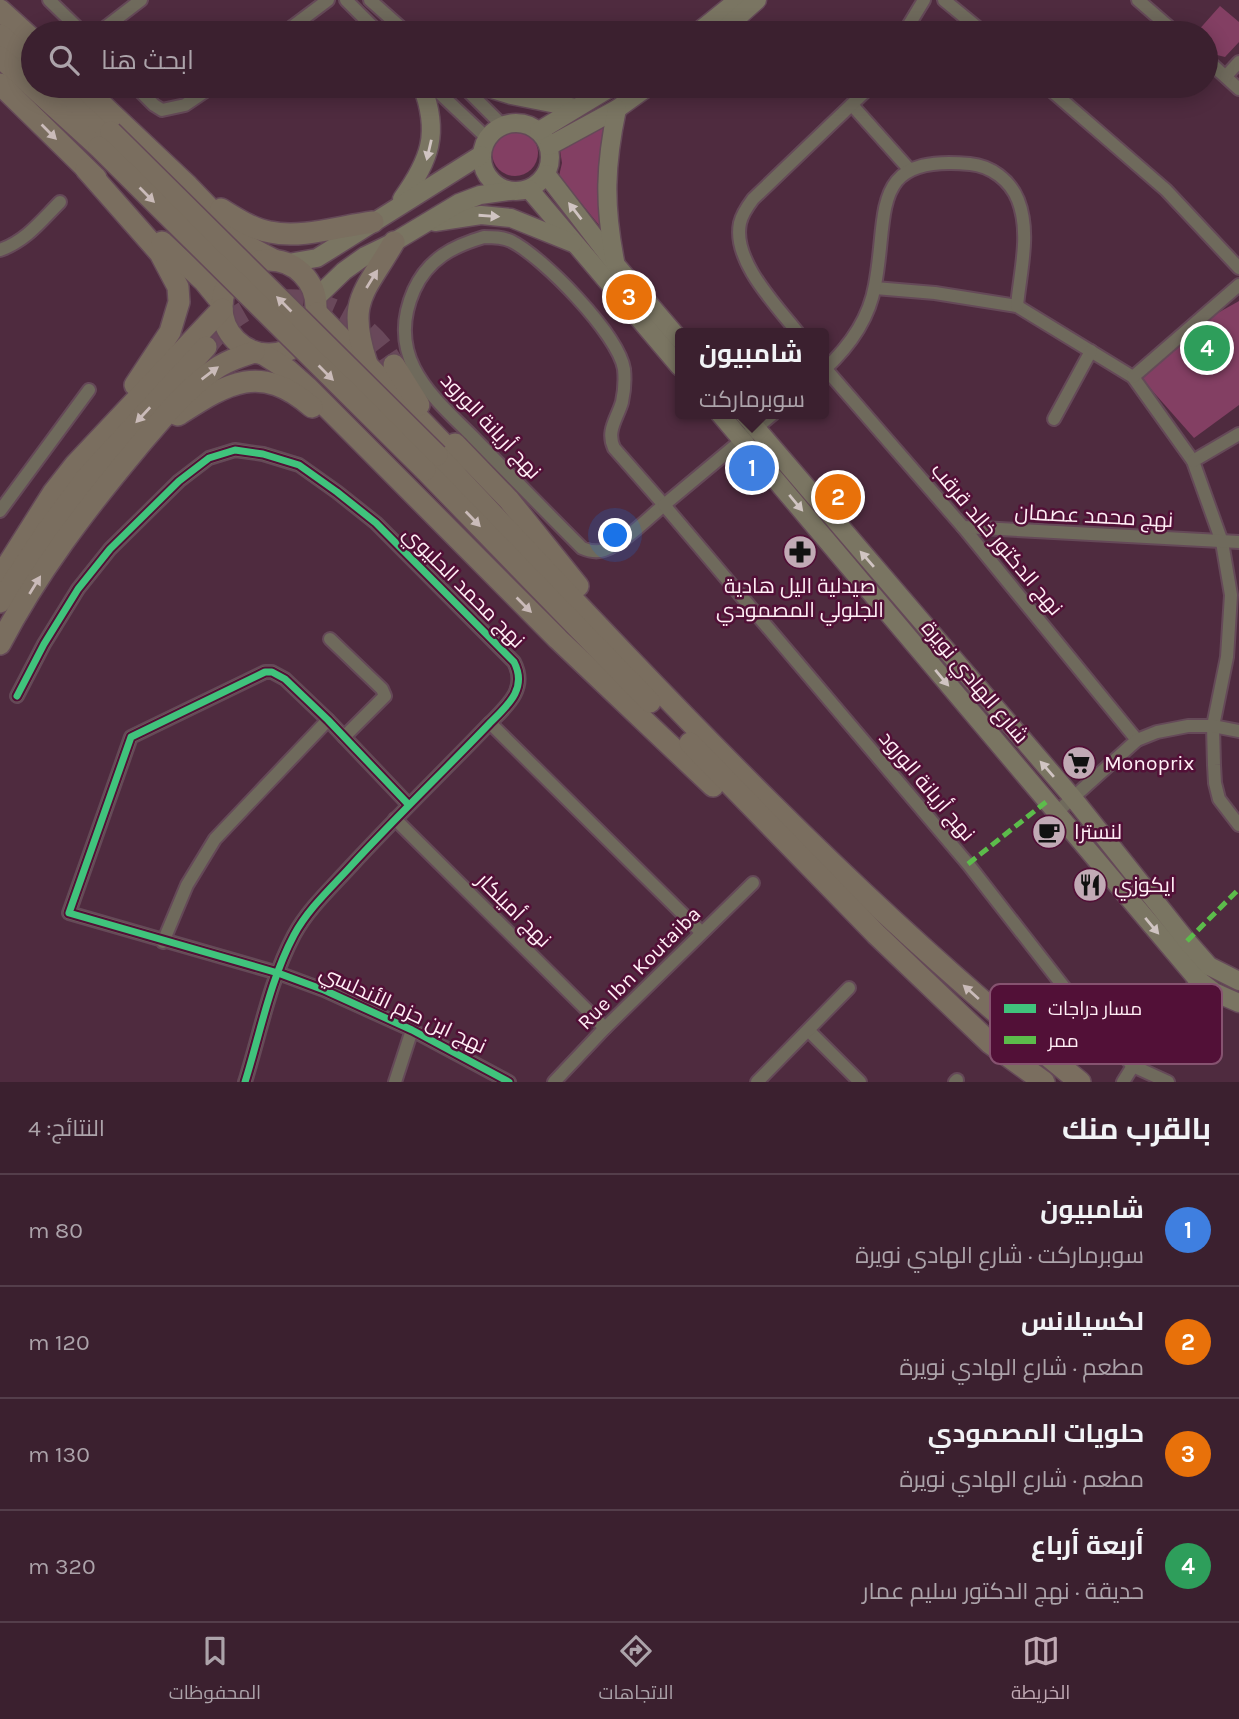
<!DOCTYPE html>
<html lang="ar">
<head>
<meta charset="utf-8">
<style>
  :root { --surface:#3b202f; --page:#422837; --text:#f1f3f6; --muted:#aca3aa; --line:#543e4b; --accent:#c1aab5 }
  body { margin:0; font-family:Karla,Cairo,sans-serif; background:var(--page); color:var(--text); direction:rtl }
  .you { position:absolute; left:616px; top:536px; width:24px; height:24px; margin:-18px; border:5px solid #fff; border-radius:50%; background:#1a73e8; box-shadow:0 0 0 10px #1a73e833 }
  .badge { display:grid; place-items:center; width:46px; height:46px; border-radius:50%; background:var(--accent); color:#fff; font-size:23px; font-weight:700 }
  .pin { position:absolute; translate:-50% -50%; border:4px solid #fff; box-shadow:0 2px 7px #0006 }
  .popup { position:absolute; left:675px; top:328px; width:154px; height:91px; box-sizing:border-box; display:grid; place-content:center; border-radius:7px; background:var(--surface); filter:drop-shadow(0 2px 5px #0005); font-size:23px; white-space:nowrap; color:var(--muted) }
  .popup b { font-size:26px; color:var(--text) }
  .popup::after { content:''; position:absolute; left:50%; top:100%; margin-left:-14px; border:14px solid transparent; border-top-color:var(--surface) }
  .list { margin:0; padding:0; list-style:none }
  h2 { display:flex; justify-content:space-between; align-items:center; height:91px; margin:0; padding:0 28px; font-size:30px }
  h2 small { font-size:23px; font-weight:400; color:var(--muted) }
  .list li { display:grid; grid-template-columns:46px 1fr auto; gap:21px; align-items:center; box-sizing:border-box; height:112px; padding:0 28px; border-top:2px solid var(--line) }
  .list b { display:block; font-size:26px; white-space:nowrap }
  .list p { margin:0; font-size:23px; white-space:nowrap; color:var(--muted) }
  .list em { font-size:23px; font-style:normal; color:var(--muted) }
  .icon { flex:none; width:38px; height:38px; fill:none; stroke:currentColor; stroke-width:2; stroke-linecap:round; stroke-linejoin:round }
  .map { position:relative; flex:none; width:1239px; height:1082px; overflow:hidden; direction:ltr }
  .search { position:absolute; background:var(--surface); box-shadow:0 4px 18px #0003; left:21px; right:21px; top:21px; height:77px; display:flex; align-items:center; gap:18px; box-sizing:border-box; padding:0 24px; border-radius:38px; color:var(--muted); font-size:26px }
  .sheet { height:539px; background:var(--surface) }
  nav { display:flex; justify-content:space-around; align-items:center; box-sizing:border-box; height:98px; border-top:2px solid var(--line); background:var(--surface); font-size:19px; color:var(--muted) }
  nav a { display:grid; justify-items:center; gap:4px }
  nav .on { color:var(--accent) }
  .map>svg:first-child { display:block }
  .green { fill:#833f63 }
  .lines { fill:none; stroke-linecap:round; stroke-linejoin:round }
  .trunk-tunnel { stroke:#69485a; stroke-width:21; stroke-dasharray:21 10; stroke-linecap:butt }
  .minor-casing { stroke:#654958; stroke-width:16 }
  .secondary-casing { stroke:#654958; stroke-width:21 }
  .trunk-casing { stroke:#654958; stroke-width:24 }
  .minor { stroke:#6f6a5c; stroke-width:12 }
  .secondary { stroke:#7a7562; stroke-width:18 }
  .trunk { stroke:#7a6e5f; stroke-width:21 }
  .trunk-bridge-casing { stroke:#654958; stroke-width:24; stroke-linecap:butt }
  .trunk-bridge { stroke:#7a6e5f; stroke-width:21 }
  .quiet { stroke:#5cbc4b; stroke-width:5; stroke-dasharray:10 5; stroke-linecap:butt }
  .cycleway-casing { stroke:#521037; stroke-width:11 }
  .cycleway { stroke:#40c37c; stroke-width:7 }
  .oneway { fill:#cabbb9 }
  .oneway2 { fill:#d0c4c2 }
  .labels { text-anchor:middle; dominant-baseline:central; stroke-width:5; stroke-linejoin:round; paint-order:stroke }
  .street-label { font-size:21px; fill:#ffeef5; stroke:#521037 }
  .poi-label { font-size:21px; fill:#ffeef5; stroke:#521037; text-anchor:start }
  .key { fill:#521037; stroke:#865370; stroke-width:2 }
  .key-label { font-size:19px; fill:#ffeef5 }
</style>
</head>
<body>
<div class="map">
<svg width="1239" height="1082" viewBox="0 0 1239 1082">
  <rect width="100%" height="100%" fill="#4f2b3f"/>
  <g class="green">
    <polygon points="1220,6 1239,22 1239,42 1225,57 1217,55 1206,45 1206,33 1196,33"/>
    <polygon points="604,124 603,230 559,176 562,163 560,150"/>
    <circle cx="515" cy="153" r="23"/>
    <polygon points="1239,301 1239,405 1194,438 1141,378 1207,319"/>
  </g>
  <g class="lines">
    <path class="trunk-tunnel" d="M206 347C213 339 220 330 228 323 283 275 363 307 394 365"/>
    <g class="minor-casing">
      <g id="minor">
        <polyline points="49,0 83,33"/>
        <polyline points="346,0 379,33"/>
        <polyline points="370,0 407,33"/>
        <polyline points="944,0 984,33"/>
        <polyline points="1138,0 1176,33"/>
        <polyline points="98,33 141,0"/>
        <polyline points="284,33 328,0"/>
        <polyline points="904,33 924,0"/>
        <polyline points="1206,59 1239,89"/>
        <polyline points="1226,76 1239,62"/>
        <polyline points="135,86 154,105 162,110 185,105 213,86"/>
        <polyline points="432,86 487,138"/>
        <polyline points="463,86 502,125"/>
        <polyline points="1046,86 1166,190 1239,268"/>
        <polyline points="852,105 909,169"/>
        <path d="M484 237C493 237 502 237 511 241 543 257 618 334 624 369 625 379 624 393 622 402 617 419 606 431 614 448L664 505C647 519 624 543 604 550 596 553 589 551 582 548 545 511 509 474 473 437 452 416 427 394 414 368 401 342 403 315 414 290 428 259 453 246 484 237Z"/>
        <path d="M0 250C26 241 41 221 60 202"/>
        <polyline points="875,288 935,293 1017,306 1133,377 1193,461 1222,542 1231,595 1227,657 1213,726 1214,765 1215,783 1219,799 1239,825"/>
        <path d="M798 333C777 306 732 261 740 223 742 214 747 207 753 199L871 86"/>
        <polyline points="824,367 963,527 1137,740"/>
        <path d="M824 370C849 347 869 320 875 285 889 212 868 154 970 164 991 166 1010 180 1018 200 1031 233 1020 272 1017 306"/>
        <polyline points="1133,377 1239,285"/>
        <polyline points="773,414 664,505 968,864 1074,1000 1133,1066 1168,1082"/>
        <polyline points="1054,419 1091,351"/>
        <polyline points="1193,461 1239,434"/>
        <polyline points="0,511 89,390"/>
        <polyline points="963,527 1239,542"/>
        <polyline points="330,639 382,689 385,696 344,737"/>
        <path d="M17 696 44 644 78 589 110 549 179 481 209 458 235 450 263 454 299 465 337 492 376 523 514 662C528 689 507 706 489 724 443 772 396 817 351 866 331 888 308 909 294 935 270 980 260 1034 245 1082"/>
        <polyline points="490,723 701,932"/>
        <polyline points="408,804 328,720 285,679 272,672 265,672 131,737 69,913 278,973 324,990 412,1030 509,1082"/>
        <polyline points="1056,813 1137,740 1157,732 1188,726 1213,726 1239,731"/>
        <polyline points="395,819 605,1028"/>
        <polyline points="163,942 187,885 215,839 328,720"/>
        <polyline points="809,1031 860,1082"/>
        <polyline points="395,1082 412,1030"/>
        <polyline points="554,1082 605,1028 753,883"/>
        <polyline points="757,1082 849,988"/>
        <polyline points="955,1082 957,1080"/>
        <polyline points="1123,1082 1133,1066 1201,975"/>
      </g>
    </g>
    <g class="secondary-casing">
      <g id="secondary">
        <polyline points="697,33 738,0"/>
        <polyline points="720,33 757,0"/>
        <polyline points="482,86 511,95 576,108"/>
        <circle cx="516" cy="157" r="34"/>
        <polyline points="539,131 613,86"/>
        <polyline points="549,146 617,109 649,86"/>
        <polyline points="546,174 616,265 680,340"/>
        <polyline points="529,189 680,367"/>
        <path d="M402 199C430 160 440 133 422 86"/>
        <polyline points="435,222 481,215 511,218 573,243"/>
        <path d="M615 261C604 205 605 165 617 109"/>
        <polyline points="288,263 317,258 481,155"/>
        <polyline points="316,298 344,271 365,256 394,242 459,203 480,195 510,191"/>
        <polyline points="720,414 1197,979 1214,992 1239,1003"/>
        <polyline points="744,414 1073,798 1187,941 1209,966 1239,981"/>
      </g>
    </g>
    <g class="trunk-casing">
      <g id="trunk">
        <polyline points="0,10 33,40"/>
        <polyline points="0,35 33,64"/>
        <polyline points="0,57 99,147"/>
        <polyline points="0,84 96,178"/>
        <polyline points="58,86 111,132"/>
        <polyline points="82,86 188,186 245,245 274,260"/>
        <polyline points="86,169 160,253 178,287 179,302 170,332 135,385"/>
        <path d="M221 209C236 218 252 229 270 232 301 239 341 226 373 222"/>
        <polyline points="162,242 204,281 222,303"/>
        <circle cx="269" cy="307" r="47"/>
        <polyline points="317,313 460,461"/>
        <polyline points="263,354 288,370 307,387 558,639 713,786"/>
        <path d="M367 364C346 300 364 294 394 242"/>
        <polyline points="394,365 419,405"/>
        <path d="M178 415C228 383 260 362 312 407"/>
        <polyline points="455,444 509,500 578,586"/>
        <path d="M437 455C642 673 846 895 1080 1082"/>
        <polyline points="425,470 650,702"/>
        <polyline points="0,577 53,493 75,465 222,309"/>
        <polyline points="0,602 46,532 87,477 206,347"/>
        <path d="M0 644C37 573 86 509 137 448 160 421 182 393 211 372 224 362 239 357 254 352"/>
        <polyline points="690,743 876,934 990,1043 1044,1082"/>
      </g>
    </g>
    <use href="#minor" class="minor"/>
    <use href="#secondary" class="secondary"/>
    <use href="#trunk" class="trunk"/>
    <g class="trunk-bridge-casing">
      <g id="trunk-bridge">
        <polyline points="111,132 437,455"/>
        <polyline points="99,147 425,470"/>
      </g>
    </g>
    <use href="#trunk-bridge" class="trunk-bridge"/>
    <g class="quiet">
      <polyline points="968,864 1046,802"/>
      <polyline points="1187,941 1239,889"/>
    </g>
    <g class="cycleway-casing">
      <g id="cycleway">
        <path d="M17 696 44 644 78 589 110 549 179 481 209 458 235 450 263 454 299 465 337 492 376 523 514 662C528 689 507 706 489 724 443 772 396 817 351 866 331 888 308 909 294 935 270 980 260 1034 245 1082"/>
        <polyline points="408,804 328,720 285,679 272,672 265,672 131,737 69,913 278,973 324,990 412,1030 509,1082"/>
      </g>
    </g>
    <use href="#cycleway" class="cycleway"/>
  </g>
  <defs><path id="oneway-solid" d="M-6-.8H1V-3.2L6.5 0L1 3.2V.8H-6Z" transform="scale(1.75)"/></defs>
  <g class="oneway">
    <use href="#oneway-solid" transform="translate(49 132) rotate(45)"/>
    <use href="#oneway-solid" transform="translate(147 195) rotate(45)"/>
    <use href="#oneway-solid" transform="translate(372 279) rotate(-58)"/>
    <use href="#oneway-solid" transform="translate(284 304) rotate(-135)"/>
    <use href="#oneway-solid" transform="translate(210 373) rotate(-37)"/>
    <use href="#oneway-solid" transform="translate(326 373) rotate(45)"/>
    <use href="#oneway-solid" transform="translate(143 415) rotate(133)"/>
    <use href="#oneway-solid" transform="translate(473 519) rotate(46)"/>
    <use href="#oneway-solid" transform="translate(35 585) rotate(-58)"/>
    <use href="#oneway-solid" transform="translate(524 605) rotate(45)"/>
    <use href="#oneway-solid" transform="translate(971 992) rotate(-138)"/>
  </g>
  <g class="oneway2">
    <use href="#oneway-solid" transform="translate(429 150) rotate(103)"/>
    <use href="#oneway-solid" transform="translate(575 211) rotate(-128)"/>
    <use href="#oneway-solid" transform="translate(489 216) rotate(4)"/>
    <use href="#oneway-solid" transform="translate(796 503) rotate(50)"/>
    <use href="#oneway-solid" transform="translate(867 559) rotate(-131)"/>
    <use href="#oneway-solid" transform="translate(942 678) rotate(50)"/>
    <use href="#oneway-solid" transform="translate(1047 769) rotate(-131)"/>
    <use href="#oneway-solid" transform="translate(1152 926) rotate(50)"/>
  </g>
  <defs>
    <g id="pharmacy-disc" transform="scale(1.75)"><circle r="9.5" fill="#c1aab5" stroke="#521037"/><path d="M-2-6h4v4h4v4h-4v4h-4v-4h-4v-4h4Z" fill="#111"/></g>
    <g id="supermarket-disc" transform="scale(1.75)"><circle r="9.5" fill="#c1aab5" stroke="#521037"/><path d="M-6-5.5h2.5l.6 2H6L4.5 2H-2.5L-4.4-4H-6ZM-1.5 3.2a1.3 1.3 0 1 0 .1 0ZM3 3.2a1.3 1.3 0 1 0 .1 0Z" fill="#111"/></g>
    <g id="cafe-disc" transform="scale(1.75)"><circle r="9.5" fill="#c1aab5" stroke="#521037"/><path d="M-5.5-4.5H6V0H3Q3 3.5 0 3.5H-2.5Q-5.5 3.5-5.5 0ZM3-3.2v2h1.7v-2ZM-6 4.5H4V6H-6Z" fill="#111"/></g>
    <g id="restaurant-disc" transform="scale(1.75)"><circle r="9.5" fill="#c1aab5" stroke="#521037"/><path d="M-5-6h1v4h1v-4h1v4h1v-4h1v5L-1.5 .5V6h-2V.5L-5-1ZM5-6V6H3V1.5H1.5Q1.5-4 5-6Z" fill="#111"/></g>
  </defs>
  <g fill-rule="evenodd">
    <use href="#pharmacy-disc" x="800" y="552"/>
    <use href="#supermarket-disc" x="1079" y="763"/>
    <use href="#cafe-disc" x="1049" y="832"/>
    <use href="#restaurant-disc" x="1090" y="885"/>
  </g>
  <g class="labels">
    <g class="street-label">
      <text transform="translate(491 426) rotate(47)">نهج أريانة الورود</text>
      <text transform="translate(1094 516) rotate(3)">نهج محمد عصمان</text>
      <text transform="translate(997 539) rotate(50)">نهج الدكتور خالد قرقب</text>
      <text transform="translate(464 587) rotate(45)">نهج محمد الحليوي</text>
      <text transform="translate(975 682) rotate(50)">شارع الهادي نويرة</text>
      <text transform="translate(927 786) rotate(50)">نهج أريانة الورود</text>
      <text transform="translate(514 910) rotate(45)">نهج أميلكار</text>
      <text transform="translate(639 968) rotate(-45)">Rue Ibn Koutaiba</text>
      <text transform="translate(403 1009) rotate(25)">نهج ابن حزم الأندلسي</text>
    </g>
    <g class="poi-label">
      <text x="800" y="586" text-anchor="middle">صيدلية اليل هادية<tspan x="800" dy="24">الجلولي المصمودي</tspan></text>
      <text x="1104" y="763">Monoprix</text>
      <text x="1074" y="832">لنسترا</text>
      <text x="1114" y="885">ايكوزي</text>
    </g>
  </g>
  <rect x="990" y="984" width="232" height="80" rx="10" class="key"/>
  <rect x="1004" y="1004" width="32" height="9" fill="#40c37c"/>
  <rect x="1004" y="1036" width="32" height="8" fill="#5cbc4b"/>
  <g class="key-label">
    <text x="1048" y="1015">مسار دراجات</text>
    <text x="1048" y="1047">ممر</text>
  </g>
</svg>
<div class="you"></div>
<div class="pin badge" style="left:752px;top:468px;background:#3f7fe0">1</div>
<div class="popup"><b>شامبيون</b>سوبرماركت</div>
<div class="pin badge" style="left:838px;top:497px;background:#e8710a">2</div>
<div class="pin badge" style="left:629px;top:297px;background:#e8710a">3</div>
<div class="pin badge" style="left:1207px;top:348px;background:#2e9e5b">4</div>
<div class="search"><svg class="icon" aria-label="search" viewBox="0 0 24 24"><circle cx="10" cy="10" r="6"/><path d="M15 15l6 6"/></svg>ابحث هنا</div>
</div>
<section class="sheet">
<h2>بالقرب منك<small>النتائج: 4</small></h2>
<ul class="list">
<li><span class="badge" style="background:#3f7fe0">1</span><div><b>شامبيون</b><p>سوبرماركت · شارع الهادي نويرة</p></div><em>80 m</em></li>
<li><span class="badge" style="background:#e8710a">2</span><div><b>لكسيلانس</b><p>مطعم · شارع الهادي نويرة</p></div><em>120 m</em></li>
<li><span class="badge" style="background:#e8710a">3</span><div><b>حلويات المصمودي</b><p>مطعم · شارع الهادي نويرة</p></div><em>130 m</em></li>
<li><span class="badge" style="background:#2e9e5b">4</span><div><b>أربعة أرباع</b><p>حديقة · نهج الدكتور سليم عمار</p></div><em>320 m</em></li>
</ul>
</section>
<nav>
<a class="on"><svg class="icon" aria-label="map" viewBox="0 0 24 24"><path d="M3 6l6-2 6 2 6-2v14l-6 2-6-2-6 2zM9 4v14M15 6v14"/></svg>الخريطة</a>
<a><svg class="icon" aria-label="directions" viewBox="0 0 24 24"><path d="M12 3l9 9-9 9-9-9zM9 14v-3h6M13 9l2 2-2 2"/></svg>الاتجاهات</a>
<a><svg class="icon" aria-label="saved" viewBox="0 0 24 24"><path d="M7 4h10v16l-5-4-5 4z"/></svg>المحفوظات</a>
</nav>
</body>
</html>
